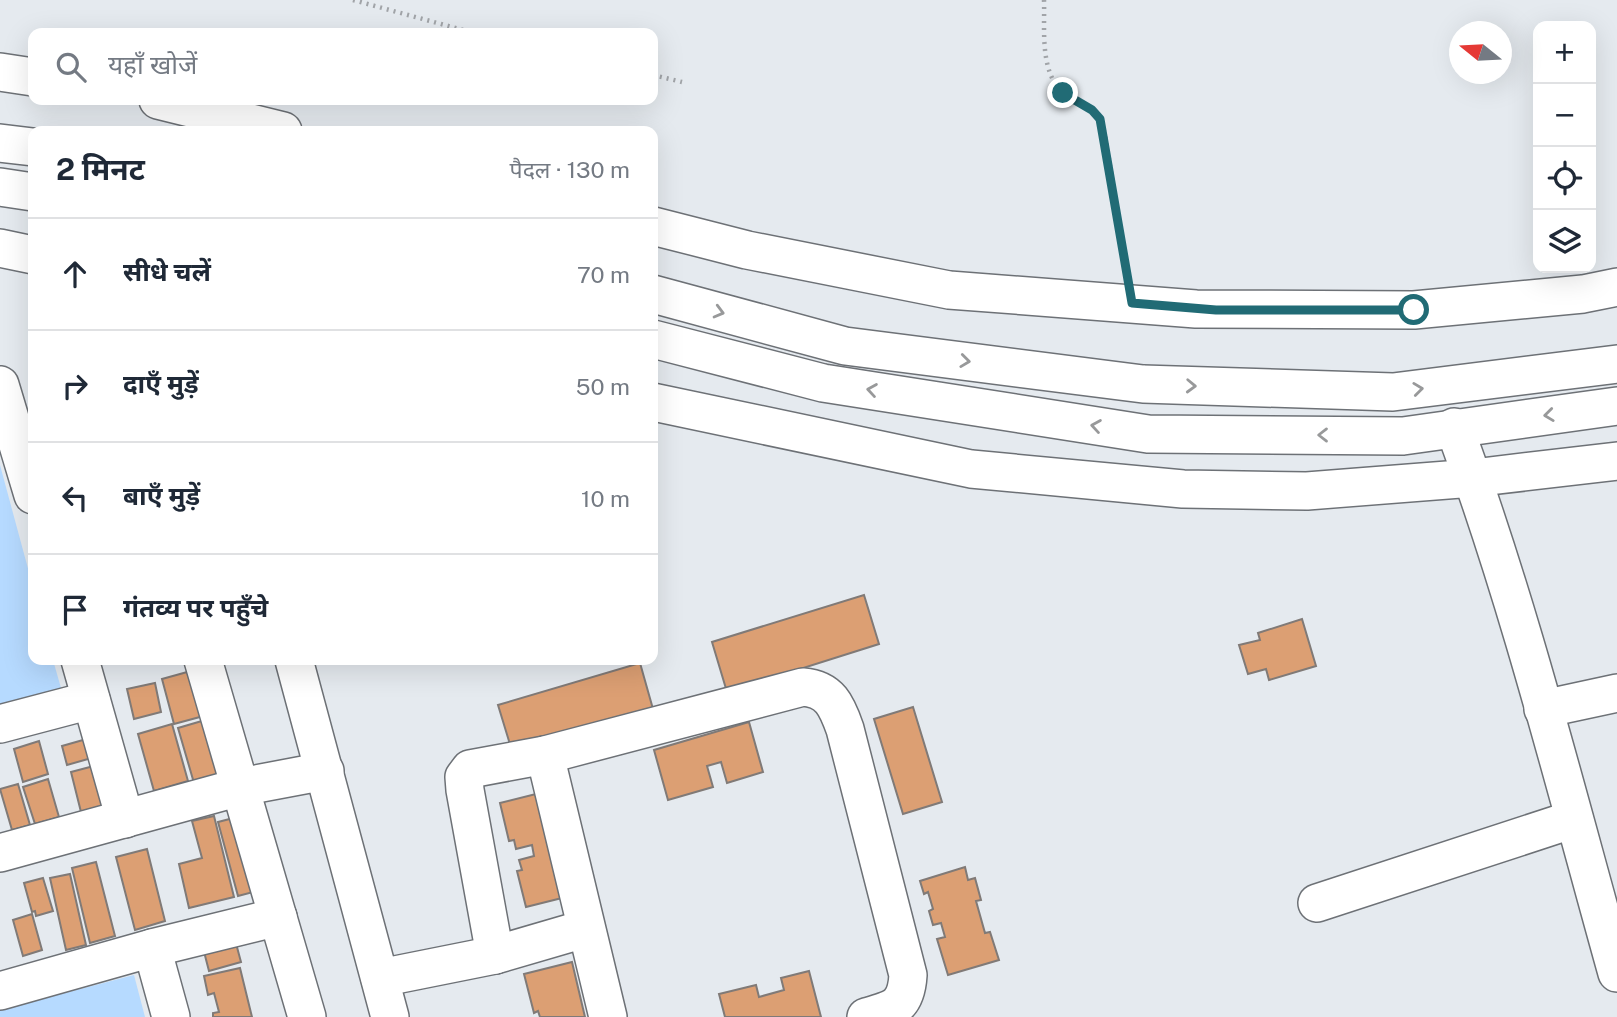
<!DOCTYPE html>
<html lang="hi">
<head>
<meta charset="utf-8">
<style>
  :root { --surface:#fff; --page:#f2f2f3; --text:#1f2937; --muted:#747a83; --line:#e0e1e3 }
  body { margin:0; font-family:"Public Sans","Noto Sans Devanagari",sans-serif; background:var(--page); color:var(--text) }
  .controls { position:absolute; right:21px; top:21px; display:grid; overflow:hidden; border-radius:14px; box-shadow:0 7px 28px #0002 }
  .controls button { width:63px; height:63px; display:grid; place-items:center; padding:0; border:0; border-bottom:2px solid var(--line); background:var(--surface); color:var(--text); font:35px sans-serif }
  .compass { position:absolute; left:1449px; top:21px; width:63px; height:63px; border-radius:50%; background:var(--surface); box-shadow:0 7px 28px #0002; rotate:288deg }
  .stop { position:absolute; width:21px; height:21px; margin:-16px; border:5px solid #216b75; border-radius:50%; background:#fff }
  .stop.end { background:#216b75; border-color:#fff; box-shadow:0 2px 7px #0008 }
  .list { margin:0; padding:0; list-style:none }
  h2 { display:flex; justify-content:space-between; align-items:center; height:91px; margin:0; padding:0 28px; font-size:30px }
  h2 small { font-size:23px; font-weight:400; color:var(--muted) }
  .list li { display:grid; grid-template-columns:46px 1fr auto; gap:21px; align-items:center; box-sizing:border-box; height:112px; padding:0 28px; border-top:2px solid var(--line) }
  .list b { display:block; font-size:26px; white-space:nowrap }
  .list em { font-size:23px; font-style:normal; color:var(--muted) }
  .icon { flex:none; width:38px; height:38px; fill:none; stroke:currentColor; stroke-width:2; stroke-linecap:round; stroke-linejoin:round }
  .map { position:relative; flex:none; width:1617px; height:1017px; overflow:hidden }
  .search { position:absolute; background:var(--surface); box-shadow:0 7px 28px #0002; left:28px; top:28px; width:630px; height:77px; display:flex; align-items:center; gap:18px; box-sizing:border-box; padding:0 24px; border-radius:14px; color:var(--muted); font-size:26px }
  .panel { position:absolute; background:var(--surface); box-shadow:0 7px 28px #0002; left:28px; top:126px; width:630px; height:539px; border-radius:14px }
  .map>svg:first-child { display:block }
  .green { fill:#b6daff }
  .building { fill:#dc9f73; stroke:#807a77; stroke-width:2 }
  .lines { fill:none; stroke-linecap:round; stroke-linejoin:round }
  .minor-casing { stroke:#6d7176; stroke-width:40 }
  .path { stroke:#a1a4a8; stroke-width:4.5; stroke-dasharray:2 5; stroke-linecap:butt }
  .minor { stroke:#fff; stroke-width:37 }
  .oneway { stroke:#98999a }
  .route { stroke:#216b75; stroke-width:9 }
</style>
</head>
<body>
<div class="map">
<svg width="1617" height="1017" viewBox="0 0 1617 1017">
  <rect width="100%" height="100%" fill="#e5eaef"/>
  <g class="green">
    <polygon points="0,465 33,587 33,660 53,660 61,688 0,704"/>
    <polygon points="134,975 145,1017 0,1017 0,1010"/>
  </g>
  <g class="building">
    <polygon points="864,595 879,644 727,692 712,642"/>
    <polygon points="1302,619 1316,666 1269,680 1266,669 1248,674 1239,645 1260,640 1258,633"/>
    <polygon points="640,663 653,709 512,751 498,705"/>
    <polygon points="198,669 211,714 174,724 162,679"/>
    <polygon points="155,683 161,712 134,719 127,689"/>
    <polygon points="913,707 942,802 903,814 874,719"/>
    <polygon points="212,718 228,773 194,783 178,728"/>
    <polygon points="749,722 763,772 727,783 721,762 707,766 713,787 668,800 654,750"/>
    <polygon points="172,724 188,781 154,791 138,734"/>
    <polygon points="97,736 102,755 67,765 62,746"/>
    <polygon points="39,741 48,774 23,782 14,749"/>
    <polygon points="105,763 115,803 81,812 71,772"/>
    <polygon points="48,779 59,817 35,824 23,787"/>
    <polygon points="18,784 30,825 12,830 0,789"/>
    <polygon points="548,791 574,895 526,907 517,871 522,870 519,860 534,856 532,845 516,849 514,840 509,841 500,803"/>
    <polygon points="245,815 265,889 238,896 218,822"/>
    <polygon points="214,816 234,897 189,908 179,864 202,858 192,821"/>
    <polygon points="147,849 165,921 135,930 116,857"/>
    <polygon points="96,862 115,936 90,943 72,868"/>
    <polygon points="965,867 968,880 975,878 981,900 976,901 985,933 990,932 999,960 948,975 937,939 945,937 941,923 933,925 929,911 933,909 928,892 924,894 920,881"/>
    <polygon points="70,874 86,945 66,950 50,878"/>
    <polygon points="43,878 53,911 36,916 35,911 32,912 24,883"/>
    <polygon points="32,914 42,950 23,956 13,920"/>
    <polygon points="234,936 241,962 209,971 202,944"/>
    <polygon points="572,962 585,1017 540,1017 538,1011 534,1013 524,974"/>
    <polygon points="240,968 252,1017 213,1017 213,1013 219,1012 214,993 208,995 204,976"/>
    <polygon points="809,971 821,1017 725,1017 719,994 756,985 759,997 784,990 781,978"/>
  </g>
  <g class="lines">
    <g class="minor-casing">
      <g id="minor">
        <polyline points="0,72 33,77"/>
        <polyline points="158,100 283,131"/>
        <polyline points="0,143 33,147"/>
        <polyline points="0,187 33,192"/>
        <polyline points="653,226 747,250 949,290 1196,309 1414,310 1583,294 1617,287"/>
        <polyline points="0,248 33,255"/>
        <polyline points="653,294 845,346 1143,384 1393,392 1617,364"/>
        <polyline points="653,339 823,383 1148,434 1403,436 1617,406"/>
        <polyline points="0,385 33,495"/>
        <polyline points="653,402 971,469 1183,489 1307,491 1473,478 1617,461"/>
        <path d="M1454 427C1520 605 1566 791 1617 973"/>
        <polyline points="80,660 125,819"/>
        <polyline points="203,660 307,1017"/>
        <polyline points="294,660 390,1017"/>
        <polyline points="1543,709 1617,693"/>
        <polyline points="0,724 91,700"/>
        <polyline points="545,755 608,1017"/>
        <polyline points="0,853 240,787 325,771"/>
        <polyline points="1317,903 1574,819"/>
        <polyline points="152,948 171,1017"/>
        <path d="M495 955 465 790 464 777 470 769 545 755 803 687C830 689 837 706 845 729L908 975C906 1007 894 1009 866 1017"/>
        <polyline points="380,978 495,955 584,929"/>
        <polyline points="0,991 152,948 278,917"/>
      </g>
    </g>
    <g class="path">
      <polyline points="353,0 474,33"/>
      <path d="M1044 0C1045 30 1039 72 1064 94 1084 110 1096 106 1105 134L1127 274"/>
      <polyline points="653,75 682,82"/>
    </g>
    <use href="#minor" class="minor"/>
  </g>
  <defs><path id="oneway-chevron" d="M-2-3.5L2.5 0L-2 3.5" fill="none" stroke-width="1.6" stroke-linecap="round" stroke-linejoin="round" transform="scale(1.75)"/></defs>
  <g class="oneway">
    <use href="#oneway-chevron" transform="translate(719 312) rotate(15)"/>
    <use href="#oneway-chevron" transform="translate(965 361) rotate(7)"/>
    <use href="#oneway-chevron" transform="translate(1191 386) rotate(2)"/>
    <use href="#oneway-chevron" transform="translate(1418 389) rotate(-7)"/>
    <use href="#oneway-chevron" transform="translate(872 390) rotate(-171)"/>
    <use href="#oneway-chevron" transform="translate(1549 415) rotate(173)"/>
    <use href="#oneway-chevron" transform="translate(1096 426) rotate(-171)"/>
    <use href="#oneway-chevron" transform="translate(1323 435) rotate(-180)"/>
  </g>
  <g class="lines">
    <polyline class="route" points="1063,93 1092,110 1100,119 1132,303 1216,310 1414,310"/>
  </g>
</svg>
<div class="controls">
<button>+</button>
<button>−</button>
<button><svg class="icon" aria-label="locate" viewBox="0 0 24 24"><circle cx="12" cy="12" r="6"/><path d="M12 2v4M12 18v4M2 12h4M18 12h4"/></svg></button>
<button><svg class="icon" aria-label="layers" viewBox="0 0 24 24"><path d="M12 4l9 5-9 5-9-5zM3 14l9 5 9-5"/></svg></button>
</div>
<svg class="compass" viewBox="-18 -18 36 36"><path d="M0-13l5 13h-10z" fill="#e53935"/><path d="M0 13l5-13h-10z" fill="#747a83"/></svg>
<div class="stop" style="left:1414px;top:310px"></div>
<div class="stop end" style="left:1063px;top:93px"></div>
<div class="search"><svg class="icon" aria-label="search" viewBox="0 0 24 24"><circle cx="10" cy="10" r="6"/><path d="M15 15l6 6"/></svg>यहाँ खोजें</div>
<section class="panel">
<h2>2 मिनट<small>पैदल · 130 m</small></h2>
<ul class="list">
<li><svg class="icon" aria-label="ahead" viewBox="0 0 24 24"><path d="M12 20V5M6 11l6-6 6 6"/></svg><div><b>सीधे चलें</b></div><em>70 m</em></li>
<li><svg class="icon" aria-label="right" viewBox="0 0 24 24"><path d="M7 20v-9h11M14 6l5 5-5 5"/></svg><div><b>दाएँ मुड़ें</b></div><em>50 m</em></li>
<li><svg class="icon" aria-label="left" viewBox="0 0 24 24"><path d="M17 20v-9H6M10 6l-5 5 5 5"/></svg><div><b>बाएँ मुड़ें</b></div><em>10 m</em></li>
<li><svg class="icon" aria-label="arrive" viewBox="0 0 24 24"><path d="M6 21V4h12l-3 4 3 4H6"/></svg><div><b>गंतव्य पर पहुँचे</b></div></li>
</ul>
</section>
</div>
</body>
</html>
